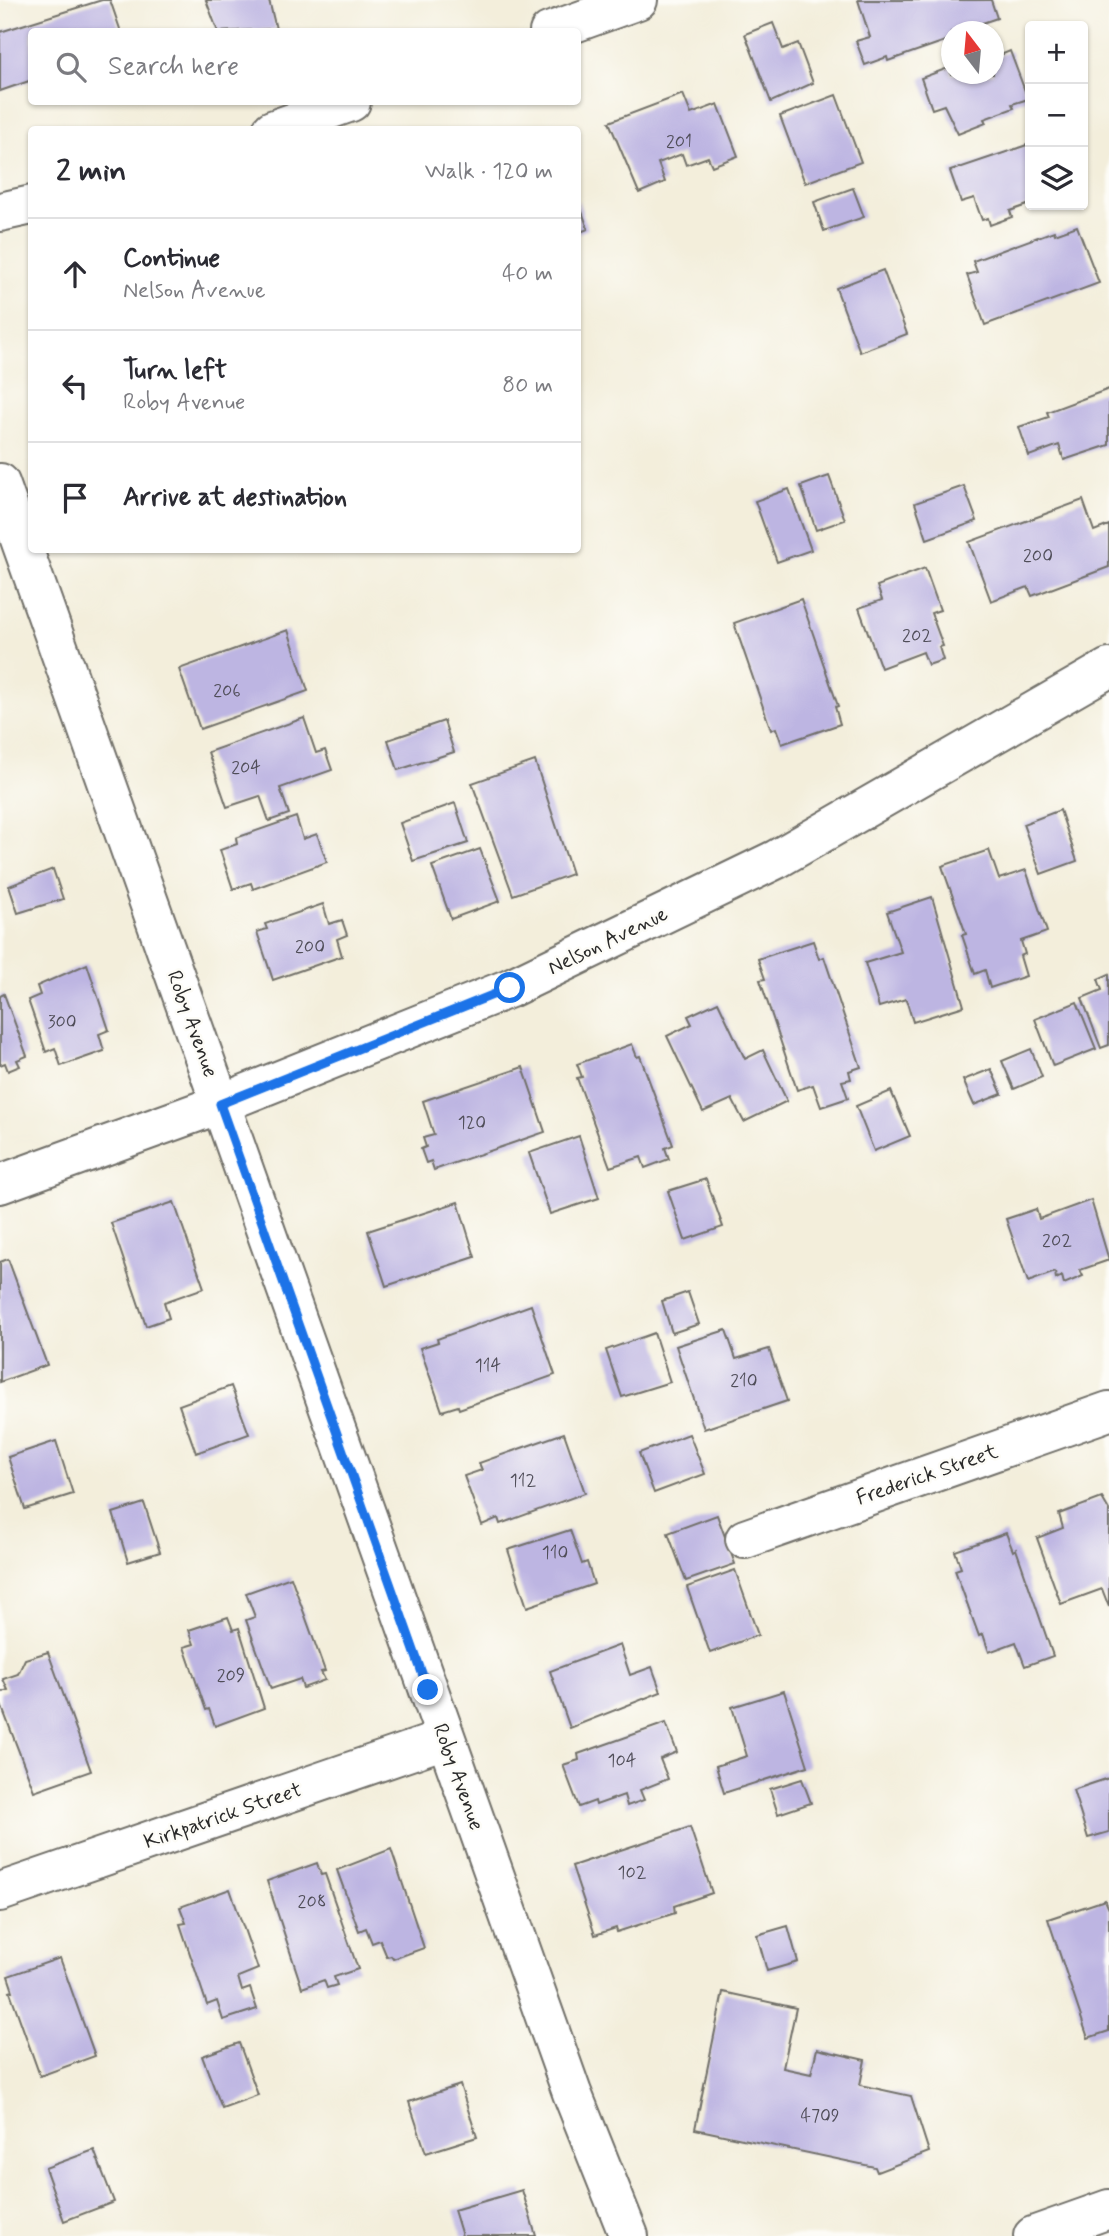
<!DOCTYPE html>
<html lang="en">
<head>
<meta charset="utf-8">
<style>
  :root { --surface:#fff; --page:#f2f2f3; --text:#2b2b33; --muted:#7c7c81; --line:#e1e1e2 }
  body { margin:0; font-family:Mynerve,sans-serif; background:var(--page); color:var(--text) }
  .controls { position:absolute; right:21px; top:21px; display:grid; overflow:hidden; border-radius:7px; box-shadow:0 2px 5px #0004 }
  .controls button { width:63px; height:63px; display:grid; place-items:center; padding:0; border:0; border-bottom:2px solid var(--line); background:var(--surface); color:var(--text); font:35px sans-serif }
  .compass { position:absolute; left:941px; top:21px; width:63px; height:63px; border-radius:50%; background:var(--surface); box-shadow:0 2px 5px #0004; rotate:344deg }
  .stop { position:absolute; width:21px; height:21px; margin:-16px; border:5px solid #1a73e8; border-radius:50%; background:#fff }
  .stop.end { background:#1a73e8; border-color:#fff; box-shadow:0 2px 7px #0008 }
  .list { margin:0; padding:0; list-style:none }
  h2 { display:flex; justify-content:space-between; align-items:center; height:91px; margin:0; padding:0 28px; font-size:30px }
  h2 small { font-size:23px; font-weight:400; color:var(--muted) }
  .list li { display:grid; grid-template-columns:46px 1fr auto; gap:21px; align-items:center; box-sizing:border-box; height:112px; padding:0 28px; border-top:2px solid var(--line) }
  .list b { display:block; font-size:26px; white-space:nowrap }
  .list p { margin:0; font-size:23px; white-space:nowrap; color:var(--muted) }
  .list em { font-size:23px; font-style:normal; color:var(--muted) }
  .icon { flex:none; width:38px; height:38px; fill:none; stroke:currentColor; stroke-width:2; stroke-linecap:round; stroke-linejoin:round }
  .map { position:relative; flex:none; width:1109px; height:2236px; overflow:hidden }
  .search { position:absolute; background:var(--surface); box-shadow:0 2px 5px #0004; left:28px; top:28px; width:553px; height:77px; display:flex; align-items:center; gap:18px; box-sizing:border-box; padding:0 24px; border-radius:7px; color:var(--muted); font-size:26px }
  .panel { position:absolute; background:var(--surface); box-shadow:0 2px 5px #0004; left:28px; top:126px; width:553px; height:427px; border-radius:7px }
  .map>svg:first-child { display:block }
  .building { fill:#bdb5e2 }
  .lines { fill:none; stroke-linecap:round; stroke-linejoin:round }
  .minor-casing { stroke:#716f69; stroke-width:42 }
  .tertiary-casing { stroke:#716f69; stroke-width:42 }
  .minor { stroke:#fff; stroke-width:38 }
  .tertiary { stroke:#fff; stroke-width:38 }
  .route { stroke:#1a73e8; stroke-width:9 }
  .labels { text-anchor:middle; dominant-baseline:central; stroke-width:5; stroke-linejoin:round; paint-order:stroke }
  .number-label { font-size:18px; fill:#504e59 }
  .street-label { font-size:21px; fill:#2b2b2b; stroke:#fdfcf7 }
</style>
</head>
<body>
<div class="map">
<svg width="1109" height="2236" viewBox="0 0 1109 2236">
  <rect width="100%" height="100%" fill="#fdfcf7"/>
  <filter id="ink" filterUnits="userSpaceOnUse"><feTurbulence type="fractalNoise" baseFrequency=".0143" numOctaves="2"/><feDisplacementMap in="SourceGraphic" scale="14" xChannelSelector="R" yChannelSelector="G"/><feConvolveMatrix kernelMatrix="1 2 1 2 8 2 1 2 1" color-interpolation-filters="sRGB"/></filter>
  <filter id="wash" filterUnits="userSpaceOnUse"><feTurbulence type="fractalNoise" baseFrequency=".00686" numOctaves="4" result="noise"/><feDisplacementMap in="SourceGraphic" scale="28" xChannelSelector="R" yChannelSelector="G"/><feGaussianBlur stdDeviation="1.57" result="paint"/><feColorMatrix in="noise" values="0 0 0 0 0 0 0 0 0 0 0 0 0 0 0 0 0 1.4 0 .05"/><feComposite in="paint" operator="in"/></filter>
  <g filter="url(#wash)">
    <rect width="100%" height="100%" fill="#f3eedb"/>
    <g id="blocks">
      <g class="building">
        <polygon points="102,0 110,0 121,32 32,32 32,80 0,91 0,32"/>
        <polygon points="206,0 269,0 276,29 218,32"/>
        <polygon points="858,0 991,0 997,18 982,23 984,28 973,32 951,32 951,39 888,61 887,57 865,65 856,41 870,37"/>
        <polygon points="773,23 783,49 798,43 813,83 771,102 745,34"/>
        <polygon points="993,50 996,57 1010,51 1028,99 1012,104 1014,108 984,119 986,123 958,134 944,105 932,109 921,78 951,67 951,74 993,74"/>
        <polygon points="683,94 691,114 718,104 738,156 712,166 708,157 686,165 682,154 658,163 665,182 639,193 609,122"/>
        <polygon points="836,95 861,162 805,183 780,116"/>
        <polygon points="1030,144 1030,204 1010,211 1012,217 990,225 988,218 982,220 974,198 961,202 950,171"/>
        <polygon points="853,188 864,217 824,231 814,202"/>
        <polygon points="578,200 588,229 578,233"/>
        <polygon points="1077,226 1099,283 985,325 967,275 977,272 973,261 1054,231 1055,234"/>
        <polygon points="883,270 907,334 860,352 836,288"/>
        <polygon points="1109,389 1109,445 1064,460 1059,445 1029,456 1019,427 1049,417 1047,412"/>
        <polygon points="829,476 845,520 816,530 801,486"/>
        <polygon points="964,486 977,521 927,539 915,503"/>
        <polygon points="789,489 811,550 777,562 755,501"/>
        <polygon points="1083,500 1094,531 1109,525 1109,567 1032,596 1028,587 991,601 969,542"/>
        <polygon points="925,568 940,610 931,613 943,646 939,647 943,660 928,665 923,652 881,668 859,608 882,600 877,586"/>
        <polygon points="801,599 838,706 835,707 840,724 782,744 776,728 771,730 734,623"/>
        <polygon points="288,630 308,691 200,729 179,669"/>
        <polygon points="304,718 316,753 325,750 332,770 280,788 289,814 269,821 260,796 227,807 208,752"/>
        <polygon points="444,721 454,752 398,770 388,740"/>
        <polygon points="535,761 572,874 513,895 472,783"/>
        <polygon points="455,803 468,843 413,861 400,823"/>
        <polygon points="1060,810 1077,861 1041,874 1023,824"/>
        <polygon points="296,817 303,839 317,834 327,862 253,889 251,883 233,889 220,850 237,844 236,838"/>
        <polygon points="480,849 500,901 451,919 432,866"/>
        <polygon points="989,850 999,879 1026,870 1047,932 1021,941 1025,954 1020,956 1026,976 990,988 985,970 975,974 962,935 966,934 942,866"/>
        <polygon points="53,869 63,899 18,913 9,886"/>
        <polygon points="932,897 964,1006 913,1022 906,999 879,1007 865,963 901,952 887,912"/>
        <polygon points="323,904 329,924 342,920 347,935 337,939 342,956 273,980 257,932 267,929 265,924"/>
        <polygon points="813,941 819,959 824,957 861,1067 849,1071 851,1079 842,1081 848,1098 821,1107 813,1085 797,1090 760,980 765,979 758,959"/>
        <polygon points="87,964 109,1030 99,1034 104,1051 61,1066 55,1048 46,1052 28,1000 40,995 37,986"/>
        <polygon points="1109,974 1109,1045 1101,1048 1082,998 1102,990 1098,979"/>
        <polygon points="4,994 27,1056 17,1060 20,1066 8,1071 5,1063 0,1065 0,996"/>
        <polygon points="718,1002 745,1059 763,1050 787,1101 744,1122 732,1099 703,1112 667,1036 692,1024 688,1016"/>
        <polygon points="1077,1002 1096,1049 1053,1066 1035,1019"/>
        <polygon points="632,1044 637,1057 640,1056 673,1145 665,1148 669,1159 645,1168 641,1157 610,1167 577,1078 582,1077 577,1064"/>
        <polygon points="1031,1049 1042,1077 1014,1089 1002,1061"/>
        <polygon points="523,1067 545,1132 434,1170 431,1161 426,1163 421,1149 426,1147 423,1138 434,1135 423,1101"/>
        <polygon points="991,1069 1002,1094 974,1105 963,1080"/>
        <polygon points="891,1091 910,1136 874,1151 856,1106"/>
        <polygon points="579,1136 599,1198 550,1214 529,1153"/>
        <polygon points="706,1179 723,1227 685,1240 668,1191"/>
        <polygon points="1091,1200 1109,1260 1080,1270 1083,1276 1064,1284 1062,1276 1056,1279 1055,1272 1028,1282 1006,1219 1036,1209 1039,1219"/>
        <polygon points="174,1202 204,1288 164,1302 169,1318 146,1326 111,1223"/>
        <polygon points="458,1202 475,1257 386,1286 368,1231"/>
        <polygon points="8,1259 47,1365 0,1382 0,1262"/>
        <polygon points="688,1292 699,1324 672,1333 662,1301"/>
        <polygon points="531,1305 555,1375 459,1409 458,1406 442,1411 420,1348 438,1342 437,1339"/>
        <polygon points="726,1330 736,1359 769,1349 787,1401 704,1429 676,1346"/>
        <polygon points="654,1333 670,1382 622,1397 606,1350"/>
        <polygon points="231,1386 249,1434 196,1453 179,1405"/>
        <polygon points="564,1433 585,1493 500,1524 498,1518 482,1525 464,1476 482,1470 479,1463"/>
        <polygon points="689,1434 705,1474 654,1493 639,1453"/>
        <polygon points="56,1441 73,1494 25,1509 8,1457"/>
        <polygon points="1102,1498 1109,1510 1109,1607 1102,1589 1061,1604 1037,1538 1063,1528 1059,1514"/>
        <polygon points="144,1503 160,1552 128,1562 113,1513"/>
        <polygon points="717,1515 735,1564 686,1581 668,1533"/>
        <polygon points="570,1530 582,1564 587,1562 594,1584 527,1607 508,1550"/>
        <polygon points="1006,1533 1013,1551 1016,1549 1053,1656 1025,1666 1016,1642 989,1652 983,1634 979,1636 955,1570 961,1568 955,1551"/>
        <polygon points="735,1570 758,1635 710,1653 687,1587"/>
        <polygon points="291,1577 325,1671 321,1672 325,1680 303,1688 300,1679 271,1689 246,1620 255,1617 246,1593"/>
        <polygon points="228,1617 233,1630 239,1628 264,1708 215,1726 209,1709 206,1710 184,1647 194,1644 189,1630"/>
        <polygon points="620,1645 630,1675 652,1667 661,1692 570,1728 550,1671"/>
        <polygon points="48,1652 91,1771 34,1791 0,1702 0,1693 8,1690 3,1679 18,1674 25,1659"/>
        <polygon points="784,1691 808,1766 724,1793 716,1766 747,1756 732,1707"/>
        <polygon points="666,1723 677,1752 660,1759 668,1779 640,1790 644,1800 627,1806 624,1795 596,1805 595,1801 579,1807 563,1765 579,1760 578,1754"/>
        <polygon points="1109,1778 1109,1832 1088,1838 1073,1790"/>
        <polygon points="802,1779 811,1803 778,1814 770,1789"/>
        <polygon points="690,1827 712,1893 674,1906 675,1913 617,1932 616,1928 595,1935 572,1866"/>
        <polygon points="391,1849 424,1948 393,1959 391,1956 387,1957 380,1940 372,1943 366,1928 359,1931 337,1870"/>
        <polygon points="317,1863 321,1875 325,1874 358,1969 334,1977 337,1985 327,1988 324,1980 302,1988 267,1881"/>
        <polygon points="230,1889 258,1969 238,1977 242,1991 250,1988 257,2009 223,2020 217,2001 207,2005 180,1924 186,1923 180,1907"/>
        <polygon points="1105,1900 1109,1909 1109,2031 1088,2038 1048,1919"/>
        <polygon points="788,1926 798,1962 767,1971 757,1935"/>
        <polygon points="60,1958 95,2056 40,2076 10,1992 13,1991 8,1976"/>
        <polygon points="723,1992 796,2008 783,2068 811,2074 817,2049 865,2060 860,2085 911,2096 929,2152 877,2172 875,2167 695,2129"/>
        <polygon points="239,2043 258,2095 222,2108 202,2056"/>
        <polygon points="460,2085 477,2137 426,2153 409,2102"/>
        <polygon points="94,2150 114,2202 64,2221 45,2168"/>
        <polygon points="522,2190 536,2236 462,2236 454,2210"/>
      </g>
    </g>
  </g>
  <g filter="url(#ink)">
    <use href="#blocks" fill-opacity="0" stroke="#716f69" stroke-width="2"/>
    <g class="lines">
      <g class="minor-casing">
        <g id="minor">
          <polyline points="549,32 638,0"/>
          <polyline points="272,130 351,102"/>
          <polyline points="0,212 32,205"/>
          <polyline points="0,483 572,2093 629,2236"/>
          <polyline points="0,1184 220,1104 510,988 777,859 1109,668"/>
          <polyline points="745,1539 1109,1411"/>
          <polyline points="0,1892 445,1739"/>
        </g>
      </g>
      <g class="tertiary-casing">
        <polyline id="tertiary" points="1033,2236 1109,2209"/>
      </g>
      <use href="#minor" class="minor"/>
      <use href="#tertiary" class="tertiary"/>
    </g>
  </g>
  <g class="lines" filter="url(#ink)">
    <polyline class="route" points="428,1690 220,1104 510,988"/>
  </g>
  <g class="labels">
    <g class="number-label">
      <text x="679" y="142">201</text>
      <text x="1038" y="556">200</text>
      <text x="917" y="636">202</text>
      <text x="227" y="691">206</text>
      <text x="246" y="768">204</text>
      <text x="310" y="947">200</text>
      <text x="62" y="1022">300</text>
      <text x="472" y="1123">120</text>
      <text x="1057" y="1241">202</text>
      <text x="488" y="1366">114</text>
      <text x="744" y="1381">210</text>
      <text x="523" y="1481">112</text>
      <text x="555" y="1553">110</text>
      <text x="231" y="1676">209</text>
      <text x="622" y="1761">104</text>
      <text x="632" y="1873">102</text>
      <text x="312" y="1902">208</text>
      <text x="820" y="2116">4709</text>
    </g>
    <g class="street-label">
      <text transform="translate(608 941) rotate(-26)">Nelson Avenue</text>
      <text transform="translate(192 1024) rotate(70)">Roby Avenue</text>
      <text transform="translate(927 1475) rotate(-19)">Frederick Street</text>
      <text transform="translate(458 1777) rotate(70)">Roby Avenue</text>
      <text transform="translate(223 1816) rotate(-19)">Kirkpatrick Street</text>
    </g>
  </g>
</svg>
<div class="controls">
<button>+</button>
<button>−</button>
<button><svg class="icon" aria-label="layers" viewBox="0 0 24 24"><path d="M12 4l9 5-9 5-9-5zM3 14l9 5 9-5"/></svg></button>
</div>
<svg class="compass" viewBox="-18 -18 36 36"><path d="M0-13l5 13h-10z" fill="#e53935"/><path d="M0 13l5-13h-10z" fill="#7c7c81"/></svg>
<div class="stop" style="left:510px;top:988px"></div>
<div class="stop end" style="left:428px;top:1690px"></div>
<div class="search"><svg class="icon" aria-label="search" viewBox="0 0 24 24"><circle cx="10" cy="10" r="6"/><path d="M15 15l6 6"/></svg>Search here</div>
<section class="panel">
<h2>2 min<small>Walk · 120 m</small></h2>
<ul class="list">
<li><svg class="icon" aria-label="ahead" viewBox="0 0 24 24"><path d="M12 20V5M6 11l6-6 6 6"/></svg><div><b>Continue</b><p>Nelson Avenue</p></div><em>40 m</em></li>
<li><svg class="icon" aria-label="left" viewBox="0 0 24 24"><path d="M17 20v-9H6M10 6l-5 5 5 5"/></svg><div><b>Turn left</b><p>Roby Avenue</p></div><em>80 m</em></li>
<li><svg class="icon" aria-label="arrive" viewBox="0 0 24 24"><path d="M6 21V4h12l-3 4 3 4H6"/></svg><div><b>Arrive at destination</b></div></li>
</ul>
</section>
</div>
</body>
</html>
